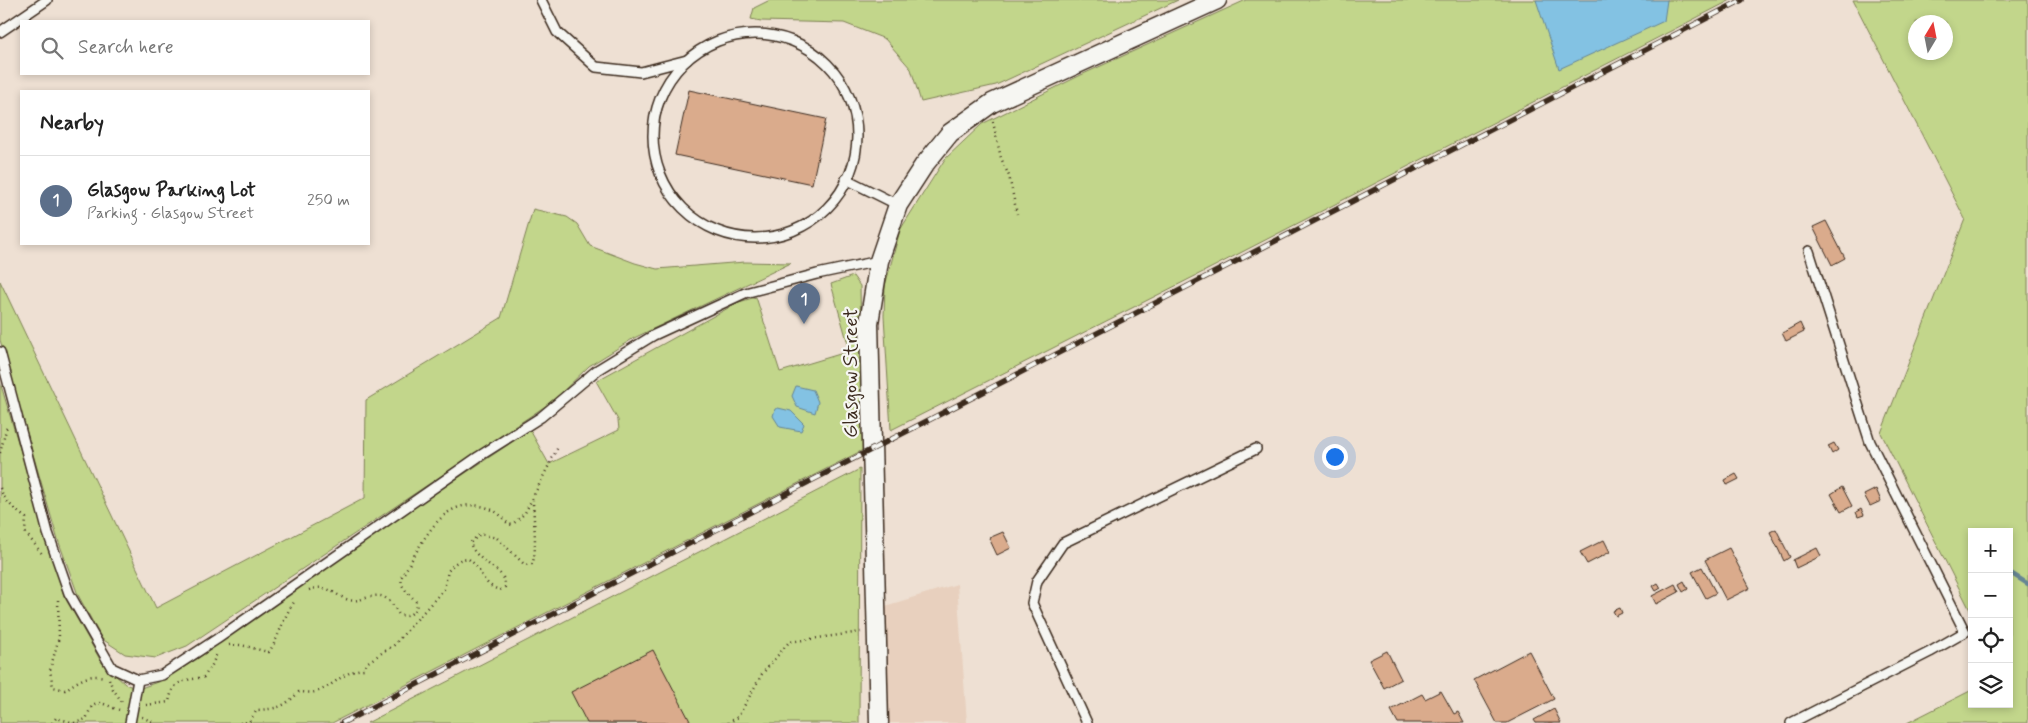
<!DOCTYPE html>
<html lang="en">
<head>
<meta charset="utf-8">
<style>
  :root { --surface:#fff; --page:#f2f2f2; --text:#222; --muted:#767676; --line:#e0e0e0; --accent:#1f6fb2 }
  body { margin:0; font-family:Mynerve,sans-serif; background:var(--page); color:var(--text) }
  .controls { position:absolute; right:15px; bottom:15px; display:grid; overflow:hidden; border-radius:0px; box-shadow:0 2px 8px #0003 }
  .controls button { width:45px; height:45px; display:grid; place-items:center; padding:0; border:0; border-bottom:1px solid var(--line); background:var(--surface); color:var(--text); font:25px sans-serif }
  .compass { position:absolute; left:1908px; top:15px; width:45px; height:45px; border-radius:50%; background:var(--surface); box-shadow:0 2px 8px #0003; rotate:10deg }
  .you { position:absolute; left:1334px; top:456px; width:18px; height:18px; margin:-12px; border:4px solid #fff; border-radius:50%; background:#1a73e8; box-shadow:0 0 0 8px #1a73e833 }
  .badge { display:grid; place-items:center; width:32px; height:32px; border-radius:50%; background:var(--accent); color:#fff; font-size:16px; font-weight:700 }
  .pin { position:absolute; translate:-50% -41px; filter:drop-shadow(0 1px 2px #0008) }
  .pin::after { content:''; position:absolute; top:26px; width:18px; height:15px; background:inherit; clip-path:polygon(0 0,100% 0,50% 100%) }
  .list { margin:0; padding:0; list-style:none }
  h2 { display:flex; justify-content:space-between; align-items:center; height:65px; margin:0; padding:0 20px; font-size:21px }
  h2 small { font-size:16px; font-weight:400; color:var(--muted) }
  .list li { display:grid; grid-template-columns:32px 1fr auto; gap:15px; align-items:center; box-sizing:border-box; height:90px; padding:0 20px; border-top:1px solid var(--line) }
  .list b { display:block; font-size:19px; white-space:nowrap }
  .list p { margin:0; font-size:16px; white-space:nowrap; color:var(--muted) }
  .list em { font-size:16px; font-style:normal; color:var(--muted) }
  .icon { flex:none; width:28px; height:28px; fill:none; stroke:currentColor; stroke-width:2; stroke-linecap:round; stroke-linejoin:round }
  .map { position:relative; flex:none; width:2028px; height:723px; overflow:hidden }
  .search { position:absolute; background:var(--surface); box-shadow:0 2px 8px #0003; left:20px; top:20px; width:350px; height:55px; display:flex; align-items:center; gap:12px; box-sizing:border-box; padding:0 18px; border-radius:0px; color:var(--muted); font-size:19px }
  .panel { position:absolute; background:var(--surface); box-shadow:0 2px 8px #0003; left:20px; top:90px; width:350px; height:155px; border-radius:0px }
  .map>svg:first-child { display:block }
  .built { fill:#e8d0be }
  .green { fill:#c2d68b; stroke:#7e8054; fill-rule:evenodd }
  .water { fill:#83c2e3; stroke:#668594 }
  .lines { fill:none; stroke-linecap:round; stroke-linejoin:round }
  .stream { stroke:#668594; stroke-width:4.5 }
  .building { fill:#daab8c; stroke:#3b2a1e }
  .lane-casing { stroke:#3b2a1e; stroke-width:12 }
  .street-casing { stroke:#3b2a1e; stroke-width:21 }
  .path { stroke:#3b2a1e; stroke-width:2.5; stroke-dasharray:1 4; stroke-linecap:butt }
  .lane { stroke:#f6f6f2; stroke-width:9 }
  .street { stroke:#f6f6f2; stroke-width:18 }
  .rail-casing { stroke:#3b2a1e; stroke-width:5.5 }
  .rail { stroke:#f6f6f2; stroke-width:4; stroke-dasharray:11; stroke-linecap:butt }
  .labels { text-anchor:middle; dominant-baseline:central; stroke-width:4.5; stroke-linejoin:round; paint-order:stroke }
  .street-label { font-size:20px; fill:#3b2a1e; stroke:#f6f6f2 }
</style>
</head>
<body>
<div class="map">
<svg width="2028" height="723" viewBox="0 0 2028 723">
  <rect width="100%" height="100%" fill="#eee0d3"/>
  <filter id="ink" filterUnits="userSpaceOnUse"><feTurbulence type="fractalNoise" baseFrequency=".02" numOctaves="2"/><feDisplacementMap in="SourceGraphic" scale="10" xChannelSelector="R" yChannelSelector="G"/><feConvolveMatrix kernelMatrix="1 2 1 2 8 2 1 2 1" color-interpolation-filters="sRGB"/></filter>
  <g filter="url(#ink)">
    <polygon class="built" points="957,584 967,723 888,723 885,606"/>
    <g class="green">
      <polygon points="770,0 1178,0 996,85 921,102 911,69 885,39 844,23 761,21 751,19 754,8"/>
      <polygon points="1246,0 1731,0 1213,267 891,430 884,316 885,286 900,230 945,159 982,124 1081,75"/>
      <path d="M1853 0H2028V723H1907L1972 690V704H2009V532H1972V614L1881 433 1965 219ZM1916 22H1946V52H1916Z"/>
      <polygon points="533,209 567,217 577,224 590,246 635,263 657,269 745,262 791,263 634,338 589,366 553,401 187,646 156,658 125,654 102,639 78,595 57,537 0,340 0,281 156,608 365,498 366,400 501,318"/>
      <polygon points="853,276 860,286 863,450 332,723 0,723 0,382 64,596 102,663 125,684 138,689 163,680 197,659 413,508 530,430 549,464 619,430 618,420 596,381 739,302 756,297 780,372 850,351 831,284"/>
      <polygon points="860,469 859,723 367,723"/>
    </g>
    <g class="water">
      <polygon points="1536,0 1667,0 1664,21 1559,69"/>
      <polygon points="796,386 813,390 818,402 815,413 797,407 792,396"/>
      <polygon points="778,408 791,411 804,424 801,431 780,427 773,416 775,409"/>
    </g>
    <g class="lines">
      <polyline class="stream" points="2009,572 2028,584"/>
    </g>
    <g class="building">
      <polygon points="689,90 826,119 812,184 675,155"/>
      <polygon points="1826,221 1845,258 1832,265 1813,227"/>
      <polygon points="1800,323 1804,332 1786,341 1782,333"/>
      <polygon points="1834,443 1838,450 1832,454 1828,446"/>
      <polygon points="1736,474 1739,479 1727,485 1725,480"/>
      <polygon points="1842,487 1852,506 1841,512 1831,494"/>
      <polygon points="1876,489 1881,501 1870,506 1864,495"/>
      <polygon points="1861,509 1864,515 1858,517 1856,512"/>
      <polygon points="1776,529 1790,557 1784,561 1770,532"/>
      <polygon points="1003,532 1011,548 997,555 989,538"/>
      <polygon points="1604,540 1610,552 1587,564 1580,552"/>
      <polygon points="1729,548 1750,588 1726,600 1705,560"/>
      <polygon points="1817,548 1821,556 1796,568 1793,560"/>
      <polygon points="1702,567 1716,593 1706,598 1692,572"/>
      <polygon points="1684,581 1688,589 1683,592 1679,584"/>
      <polygon points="1658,583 1661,588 1656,591 1653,586"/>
      <polygon points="1675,584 1679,592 1656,604 1652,596"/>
      <polygon points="1620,608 1622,613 1616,616 1613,611"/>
      <polygon points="653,650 691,723 587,723 571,692"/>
      <polygon points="1387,651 1401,679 1384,688 1369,660"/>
      <polygon points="1529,651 1554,699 1507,723 1497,723 1474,680"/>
      <polygon points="1441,691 1454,714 1458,712 1464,723 1398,723 1391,710 1422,694 1425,699"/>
      <polygon points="1554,709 1561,723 1536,723 1534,720"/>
    </g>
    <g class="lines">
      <g class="lane-casing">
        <g id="lane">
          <polyline points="541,0 557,32 596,67 641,72 687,60"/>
          <polyline points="0,32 47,0"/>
          <circle cx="755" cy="136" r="102"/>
          <polyline points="846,179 898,205"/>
          <polyline points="0,352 48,533 69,593 112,668 138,680 162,675 217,639 478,457 541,417 597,370 654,335 745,293 817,274 879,261"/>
          <polyline points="130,723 138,680"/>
          <polyline points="1087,723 1032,603 1037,581 1063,543 1256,449"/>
          <polyline points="1791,723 1930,652 1965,632 1870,442 1809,251"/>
        </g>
      </g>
      <g class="street-casing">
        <polyline id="street" points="879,723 869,323 879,261 898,205 924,165 950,133 992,103 1217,0"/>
      </g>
      <g class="path">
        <polyline points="993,122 1001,158 1009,176 1017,214"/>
        <polyline points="0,453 7,426"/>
        <path d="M0 488C5 502 15 510 26 518L25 532 43 555"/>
        <path d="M309 590C328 583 333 595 349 600 361 603 372 592 384 597 391 601 396 609 399 615L408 616 416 610 417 603C410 593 399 589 402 576 420 549 438 498 480 506 487 507 496 511 501 516 506 520 505 523 512 525L525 513 558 447"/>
        <path d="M58 600 59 637 50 670 53 687 65 690C78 681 89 673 104 677"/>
        <path d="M229 645C243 643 256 650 269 652 280 636 283 616 295 601"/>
        <polyline points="109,679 113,689 122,702"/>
        <path d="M146 705 169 702C173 679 184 681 204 677L212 665 217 653"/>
        <polyline points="142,717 155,723"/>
        <path d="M52 723 56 718 75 723 86 719C88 715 90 708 93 705 101 699 112 709 120 710"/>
        <path d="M240 723 249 722 257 710C278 709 284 707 299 692 304 692 310 693 315 692 334 687 342 671 364 669L368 662 394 645 444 589 448 571 454 564 460 560 467 558C484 569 479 584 500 590L505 587C507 568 478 565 470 543L480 534 497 538 525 565 532 564C538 552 533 516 533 500"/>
        <polyline points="728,723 738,717 762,674 789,642 861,632"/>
      </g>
      <use href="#lane" class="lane"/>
      <use href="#street" class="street"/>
      <g class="rail-casing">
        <polyline id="rail" points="342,723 1742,0"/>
      </g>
      <use href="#rail" class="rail"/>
    </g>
  </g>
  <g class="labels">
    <g class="street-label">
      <text transform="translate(851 373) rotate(-90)">Glasgow Street</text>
    </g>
  </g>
</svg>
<div class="controls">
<button>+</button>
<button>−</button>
<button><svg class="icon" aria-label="locate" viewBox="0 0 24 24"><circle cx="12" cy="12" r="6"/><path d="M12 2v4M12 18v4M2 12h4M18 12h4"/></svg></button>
<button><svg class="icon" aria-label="layers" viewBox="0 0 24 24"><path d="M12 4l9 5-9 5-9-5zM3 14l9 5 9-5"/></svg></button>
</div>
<svg class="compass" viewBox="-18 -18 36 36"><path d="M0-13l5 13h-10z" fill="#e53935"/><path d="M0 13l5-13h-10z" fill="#767676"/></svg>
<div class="you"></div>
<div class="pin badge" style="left:804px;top:324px;background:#5c6f8a">1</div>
<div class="search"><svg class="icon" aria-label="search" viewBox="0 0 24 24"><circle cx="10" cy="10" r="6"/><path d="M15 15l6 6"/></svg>Search here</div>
<section class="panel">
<h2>Nearby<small></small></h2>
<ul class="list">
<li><span class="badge" style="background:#5c6f8a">1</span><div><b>Glasgow Parking Lot</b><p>Parking · Glasgow Street</p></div><em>250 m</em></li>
</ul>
</section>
</div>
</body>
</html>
